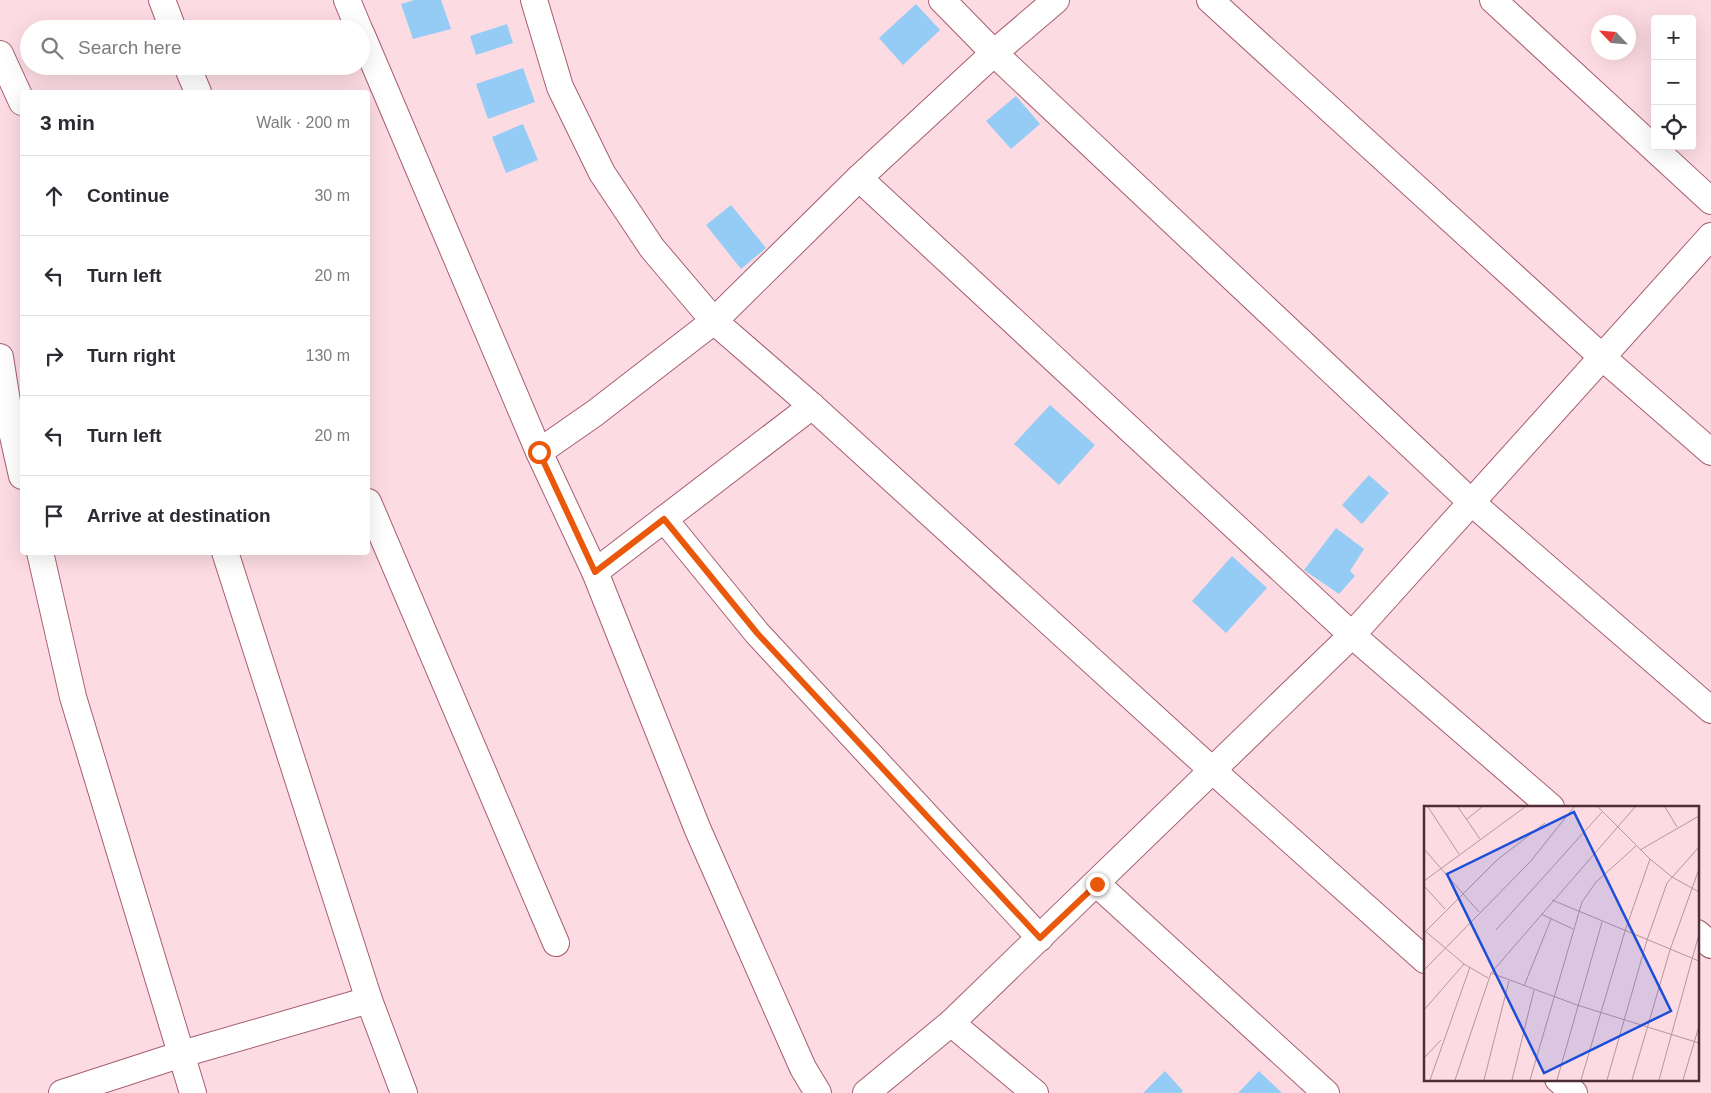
<!DOCTYPE html>
<html lang="en">
<head>
<meta charset="utf-8">
<style>
  :root { --surface:#fff; --page:#f7f7f7; --text:#2b2b33; --muted:#7c7c81; --line:#e1e1e2 }
  body { margin:0; font-family:Helvetica,sans-serif; background:var(--page); color:var(--text) }
  .controls { position:absolute; right:15px; top:15px; display:grid; overflow:hidden; border-radius:5px; box-shadow:0 5px 20px #0002 }
  .controls button { width:45px; height:45px; display:grid; place-items:center; padding:0; border:0; border-bottom:1px solid var(--line); background:var(--surface); color:var(--text); font:25px sans-serif }
  .compass { position:absolute; left:1591px; top:15px; width:45px; height:45px; border-radius:50%; background:var(--surface); box-shadow:0 5px 20px #0002; rotate:296deg }
  .stop { position:absolute; width:15px; height:15px; margin:-11px; border:4px solid #ea580c; border-radius:50%; background:#fff }
  .stop.end { background:#ea580c; border-color:#fff; box-shadow:0 1px 5px #0008 }
  .list { margin:0; padding:0; list-style:none }
  h2 { display:flex; justify-content:space-between; align-items:center; height:65px; margin:0; padding:0 20px; font-size:21px }
  h2 small { font-size:16px; font-weight:400; color:var(--muted) }
  .list li { display:grid; grid-template-columns:32px 1fr auto; gap:15px; align-items:center; box-sizing:border-box; height:80px; padding:0 20px; border-top:1px solid var(--line) }
  .list b { display:block; font-size:19px; white-space:nowrap }
  .list em { font-size:16px; font-style:normal; color:var(--muted) }
  .icon { flex:none; width:28px; height:28px; fill:none; stroke:currentColor; stroke-width:2; stroke-linecap:round; stroke-linejoin:round }
  .map { position:relative; flex:none; width:1711px; height:1093px; overflow:hidden }
  .search { position:absolute; background:var(--surface); box-shadow:0 5px 20px #0002; left:20px; top:20px; width:350px; height:55px; display:flex; align-items:center; gap:12px; box-sizing:border-box; padding:0 18px; border-radius:28px; color:var(--muted); font-size:19px }
  .panel { position:absolute; background:var(--surface); box-shadow:0 5px 20px #0002; left:20px; top:90px; width:350px; height:465px; border-radius:5px }
  .map>svg:first-child { display:block }
  .building { fill:#94ccf6 }
  .lines { fill:none; stroke-linecap:round; stroke-linejoin:round }
  .street-casing { stroke:#a75d73; stroke-width:28 }
  .street { stroke:#fff; stroke-width:26 }
  .route { stroke:#ea580c; stroke-width:6 }
  .inset-road { fill:none; stroke:#b7959e; stroke-width:1 }
  .view { fill:#1d4ed8; fill-opacity:0.15; stroke:#1d4ed8; stroke-width:2.5 }
  .inset-edge { fill:none; stroke:#4e2d36; stroke-width:2.5 }
</style>
</head>
<body>
<div class="map">
<svg width="1711" height="1093" viewBox="0 0 1711 1093">
  <rect width="100%" height="100%" fill="#fddbe3"/>
  <g class="building">
    <polygon points="414,0 441,0 451,29 413,39 401,4"/>
    <polygon points="916,4 940,30 903,65 879,38"/>
    <polygon points="507,24 513,43 476,55 470,36"/>
    <polygon points="523,68 535,102 488,119 476,84"/>
    <polygon points="1016,96 1040,124 1011,149 986,121"/>
    <polygon points="523,124 538,160 506,173 492,137"/>
    <polygon points="731,205 766,248 741,269 706,225"/>
    <polygon points="1050,405 1095,445 1059,485 1014,444"/>
    <polygon points="1369,475 1389,493 1362,524 1342,505"/>
    <polygon points="1336,528 1364,549 1350,571 1355,576 1339,594 1304,570"/>
    <polygon points="1232,556 1267,588 1226,633 1192,601"/>
    <polygon points="1165,1071 1183,1091 1181,1093 1143,1093"/>
    <polygon points="1259,1071 1282,1093 1238,1093"/>
  </g>
  <g class="lines">
    <g class="street-casing">
      <g id="street">
        <polyline points="162,0 173,29"/>
        <polyline points="347,0 359,29"/>
        <polyline points="534,0 560,87 602,173 652,248 714,321 812,406 1212,770 1425,960"/>
        <polyline points="942,0 994,53 1471,502 1711,710"/>
        <polyline points="1210,0 1602,357 1711,452"/>
        <polyline points="1493,0 1711,201"/>
        <polyline points="361,33 539,452 595,572 698,830 803,1068 818,1093"/>
        <polyline points="0,54 22,102"/>
        <polyline points="187,66 198,92"/>
        <polyline points="859,178 1352,635 1551,807"/>
        <polyline points="0,357 11,427 22,476"/>
        <polyline points="539,452 595,413 714,321 859,178 994,53 1056,0"/>
        <polyline points="368,502 556,943"/>
        <polyline points="664,519 757,633 1040,938"/>
        <polyline points="40,552 73,697 193,1093"/>
        <polyline points="225,552 369,1000 404,1093"/>
        <polyline points="595,572 812,406"/>
        <polyline points="1097,884 1326,1093"/>
        <polyline points="1697,933 1711,945"/>
        <polyline points="951,1023 1035,1093"/>
        <polyline points="1558,1079 1574,1093"/>
        <polyline points="62,1093 182,1054 369,1000"/>
        <polyline points="866,1093 951,1023 1352,635 1711,236"/>
      </g>
    </g>
    <use href="#street" class="street"/>
  </g>
  <g class="lines">
    <polyline class="route" points="539,452 595,572 664,519 757,633 1040,938 1097,884"/>
  </g>
  <g transform="translate(1424 806)">
    <rect width="275" height="275" fill="#fddbe3"/>
    <path class="inset-road" d="M4 1 35 48M34 1 56 33M174 1 226 53 248 71 275 86M241 1 253 21M43 13 58 1M0 43 55 106M216 44 275 10M0 75 101 1M0 80 21 103M128 94 275 155M117 108 149 123M0 124 40 158 64 172M72 124 178 6M0 127 73 54 121 17M0 164 106 56 150 1M67 167 153 199 275 237M100 180 127 113M0 204 40 158M0 252 17 234M6 274 46 161M31 274 67 167 211 1M60 274 85 175M88 274 110 184M106 274 158 96 172 76 212 40M133 274 178 116M157 274 201 125 226 53M183 274 223 134 243 77 275 41M208 274 246 144 275 63M235 274 275 128M259 274 275 220"/>
    <path class="view" d="M150 6 247 205 120 267 23 68Z"/>
    <rect width="275" height="275" class="inset-edge"/>
  </g>
</svg>
<div class="controls">
<button>+</button>
<button>−</button>
<button><svg class="icon" aria-label="locate" viewBox="0 0 24 24"><circle cx="12" cy="12" r="6"/><path d="M12 2v4M12 18v4M2 12h4M18 12h4"/></svg></button>
</div>
<svg class="compass" viewBox="-18 -18 36 36"><path d="M0-13l5 13h-10z" fill="#e53935"/><path d="M0 13l5-13h-10z" fill="#7c7c81"/></svg>
<div class="stop" style="left:539px;top:452px"></div>
<div class="stop end" style="left:1097px;top:884px"></div>
<div class="search"><svg class="icon" aria-label="search" viewBox="0 0 24 24"><circle cx="10" cy="10" r="6"/><path d="M15 15l6 6"/></svg>Search here</div>
<section class="panel">
<h2>3 min<small>Walk · 200 m</small></h2>
<ul class="list">
<li><svg class="icon" aria-label="ahead" viewBox="0 0 24 24"><path d="M12 20V5M6 11l6-6 6 6"/></svg><div><b>Continue</b></div><em>30 m</em></li>
<li><svg class="icon" aria-label="left" viewBox="0 0 24 24"><path d="M17 20v-9H6M10 6l-5 5 5 5"/></svg><div><b>Turn left</b></div><em>20 m</em></li>
<li><svg class="icon" aria-label="right" viewBox="0 0 24 24"><path d="M7 20v-9h11M14 6l5 5-5 5"/></svg><div><b>Turn right</b></div><em>130 m</em></li>
<li><svg class="icon" aria-label="left" viewBox="0 0 24 24"><path d="M17 20v-9H6M10 6l-5 5 5 5"/></svg><div><b>Turn left</b></div><em>20 m</em></li>
<li><svg class="icon" aria-label="arrive" viewBox="0 0 24 24"><path d="M6 21V4h12l-3 4 3 4H6"/></svg><div><b>Arrive at destination</b></div></li>
</ul>
</section>
</div>
</body>
</html>
